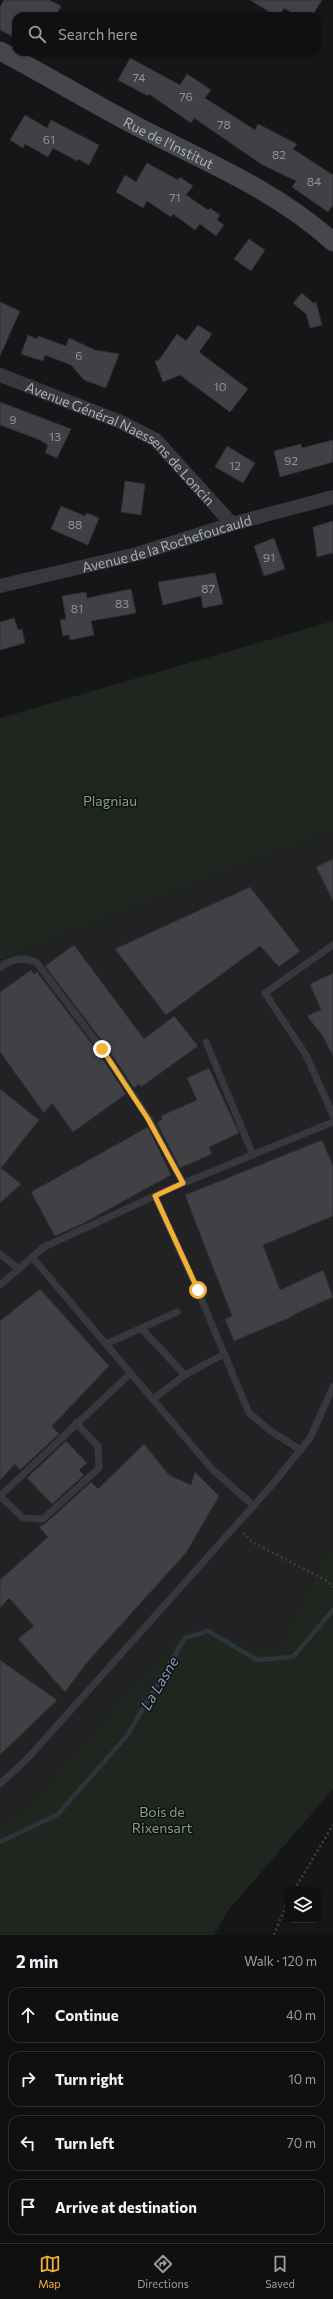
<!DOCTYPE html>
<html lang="en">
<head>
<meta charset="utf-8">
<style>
  :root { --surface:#101012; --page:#19191b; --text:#f1f3f6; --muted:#9c9d9f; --line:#303032; --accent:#f2b134 }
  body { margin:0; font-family:Commissioner,sans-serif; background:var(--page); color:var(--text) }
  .controls { position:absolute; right:12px; bottom:12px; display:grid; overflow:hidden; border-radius:8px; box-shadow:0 1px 3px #0004 }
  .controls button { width:36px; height:36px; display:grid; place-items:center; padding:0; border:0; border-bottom:1px solid var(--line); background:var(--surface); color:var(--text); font:20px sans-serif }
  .stop { position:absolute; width:12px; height:12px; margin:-9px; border:3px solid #f2b134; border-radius:50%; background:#fff }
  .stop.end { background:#f2b134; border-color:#fff; box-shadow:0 1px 4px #0008 }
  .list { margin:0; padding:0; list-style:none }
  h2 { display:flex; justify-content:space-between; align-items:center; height:52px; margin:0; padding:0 16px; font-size:17px }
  h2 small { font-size:13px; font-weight:400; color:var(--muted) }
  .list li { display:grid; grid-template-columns:26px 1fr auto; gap:12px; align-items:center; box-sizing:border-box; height:56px; margin:0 8px 8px; padding:0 8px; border:1px solid var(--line); border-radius:12px }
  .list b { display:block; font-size:15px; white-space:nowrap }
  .list em { font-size:13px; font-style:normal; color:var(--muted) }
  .icon { flex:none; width:22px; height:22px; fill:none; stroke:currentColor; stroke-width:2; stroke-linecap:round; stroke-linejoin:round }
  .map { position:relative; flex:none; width:333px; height:1935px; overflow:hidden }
  .search { position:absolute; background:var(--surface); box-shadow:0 1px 3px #0004; left:12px; right:12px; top:12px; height:44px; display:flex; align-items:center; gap:10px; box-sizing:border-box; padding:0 14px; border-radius:12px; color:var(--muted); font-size:15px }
  .sheet { height:308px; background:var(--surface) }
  nav { display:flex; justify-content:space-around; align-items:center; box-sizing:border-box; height:56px; border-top:1px solid var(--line); background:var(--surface); font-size:11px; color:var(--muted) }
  nav a { display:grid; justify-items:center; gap:2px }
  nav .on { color:var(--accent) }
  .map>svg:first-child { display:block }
  .built { fill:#222225 }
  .green { fill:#1e261f }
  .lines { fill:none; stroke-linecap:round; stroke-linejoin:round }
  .stream { stroke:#2c353c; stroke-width:4.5 }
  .building { fill:#404145; stroke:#303034 }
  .path { stroke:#3d3f44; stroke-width:2.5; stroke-dasharray:2 3; stroke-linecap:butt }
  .lane { stroke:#37383d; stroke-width:7 }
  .street { stroke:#37383d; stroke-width:14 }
  .secondary { stroke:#45474d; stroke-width:19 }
  .route { stroke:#f2b134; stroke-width:5 }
  .labels { text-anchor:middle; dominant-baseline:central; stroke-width:3; stroke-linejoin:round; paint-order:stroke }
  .number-label { font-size:12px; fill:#8e929b }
  .street-label { font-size:14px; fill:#a8adb8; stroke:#111113 }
  .park-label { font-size:14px; fill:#7fa381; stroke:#111113 }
  .water-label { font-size:15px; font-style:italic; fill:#7f9bb3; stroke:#111113 }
</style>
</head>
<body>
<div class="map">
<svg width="333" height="1935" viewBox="0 0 333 1935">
  <rect width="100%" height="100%" fill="#161618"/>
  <polygon class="built" points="333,831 333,1542 277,1649 183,1631 27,1807 0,1825 0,960"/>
  <g class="green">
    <polygon points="333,621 333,831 0,960 0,718"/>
    <polygon points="333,1542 333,1789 227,1912 214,1935 0,1935 0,1825 27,1807 183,1630 277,1649"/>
  </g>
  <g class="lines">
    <polyline class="stream" points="0,1842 57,1815 126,1737 185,1638 208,1631 257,1660 293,1657 333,1610"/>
  </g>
  <g class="building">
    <polygon points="4,0 49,0 61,6 56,16 16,16 16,38 0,30 0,7"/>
    <polygon points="250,0 322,0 312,16 297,16 284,8 279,16 276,16"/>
    <polygon points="130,58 180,85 187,74 211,90 205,98 255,130 258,124 297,144 293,149 333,175 333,205 328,212 292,187 296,181 261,164 194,118 191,123 149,94 148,96 118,80"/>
    <polygon points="25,115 47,128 51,120 99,145 89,165 78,159 77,161 53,148 48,157 25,144 23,148 10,140"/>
    <polygon points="147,163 178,180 180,177 193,186 186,195 208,210 210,208 220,215 217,220 224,225 216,236 200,224 195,230 173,214 171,217 147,201 143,208 116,192 125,175 136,182"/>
    <polygon points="249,239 265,250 251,271 234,259"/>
    <polygon points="302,293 313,303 316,302 322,325 310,328 306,314 293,303"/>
    <polygon points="0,302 20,311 0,356"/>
    <polygon points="198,325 212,334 199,352 248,389 230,412 180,375 163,382 155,361 159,360 177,334 186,341"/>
    <polygon points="28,335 37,339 38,336 66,346 69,338 95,350 119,354 106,388 84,380 71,365 45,355 43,361 21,354"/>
    <polygon points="0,402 71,429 57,458 45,453 48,445 40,440 0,425"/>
    <polygon points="333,440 333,462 280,477 274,451 301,444 302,448"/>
    <polygon points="227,446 255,463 243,483 215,467"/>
    <polygon points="125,481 145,484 141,515 121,512"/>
    <polygon points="61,506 85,516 87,513 99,518 88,545 51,529"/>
    <polygon points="333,521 333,553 317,557 313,527"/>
    <polygon points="274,538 285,569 264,576 254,546"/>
    <polygon points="215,573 223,604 203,608 201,596 163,605 158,582"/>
    <polygon points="131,589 136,613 91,621 94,635 70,640 69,635 63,636 60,620 66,619 62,596 86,592 87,598"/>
    <polygon points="14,618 18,630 22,629 25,643 0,650 0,622"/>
    <polygon points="333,859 333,901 316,867"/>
    <polygon points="250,887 300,951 279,967 260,946 166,1015 115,949"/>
    <polygon points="74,945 144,1039 174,1016 198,1046 141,1087 139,1084 134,1088 106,1046 45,966"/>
    <polygon points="31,970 34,974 37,972 98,1052 126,1094 73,1132 52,1103 44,1113 0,1052 0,992"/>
    <polygon points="333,973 333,1056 322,1035 307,1016 321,1010 310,984"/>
    <polygon points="209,1068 239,1133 209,1147 212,1154 180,1168 157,1123 162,1119 161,1116 197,1100 187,1078"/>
    <polygon points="0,1089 39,1120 1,1168 21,1184 0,1203"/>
    <polygon points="148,1127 171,1175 82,1224 55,1236 31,1192"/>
    <polygon points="322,1140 333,1166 333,1216 263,1245 280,1290 323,1270 333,1297 291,1316 291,1317 234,1341 225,1319 232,1316 185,1195"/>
    <polygon points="40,1289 109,1366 52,1426 59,1434 20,1470 15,1464 0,1480 0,1321"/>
    <polygon points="66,1441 87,1463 79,1470 84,1475 52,1504 27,1478"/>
    <polygon points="144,1444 169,1475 191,1485 195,1472 219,1496 186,1553 88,1661 65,1692 18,1639 34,1626 9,1598 0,1608 0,1580 48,1537 39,1527 46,1523 91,1482 98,1489"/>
    <polygon points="0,1660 57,1700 0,1755"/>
  </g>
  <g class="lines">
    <g class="path">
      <polyline points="243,1533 252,1542 327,1581 333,1587"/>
      <polyline points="294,1890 333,1825"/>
      <polyline points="274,1935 288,1900"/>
    </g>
    <g class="lane">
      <polyline points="333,945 265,993 306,1055 333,1115"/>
      <path d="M0 968C11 958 23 957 36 962L102 1049 149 1119 183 1183"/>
      <polyline points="206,1042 253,1155"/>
      <polyline points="155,1196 198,1291 249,1413 272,1432 301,1450"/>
      <polyline points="0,1254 19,1269"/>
      <polyline points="32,1257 212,1469 254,1506"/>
      <polyline points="0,1285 44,1247 174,1187 333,1122"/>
      <polyline points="141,1328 185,1375"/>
      <polyline points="106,1344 177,1312"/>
      <polyline points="153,1399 185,1375 224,1354"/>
      <polyline points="0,1496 23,1518 43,1519 99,1468 98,1446 76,1423"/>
      <polyline points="0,1496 131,1373"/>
      <polyline points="0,1784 28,1758 272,1485 310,1438 333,1387"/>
    </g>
    <g class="street">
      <path id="s1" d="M0 375 121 422 156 440 232 524"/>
      <path id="s2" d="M0 586 137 554 232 524 333 497"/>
    </g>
    <path class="secondary" id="s3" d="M0 51C48 76 95 105 144 130 209 163 278 192 333 242"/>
  </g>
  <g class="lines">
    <polyline class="route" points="102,1049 148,1119 183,1183 155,1196 198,1290"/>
  </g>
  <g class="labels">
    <g class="number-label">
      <text x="139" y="77">74</text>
      <text x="186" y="96">76</text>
      <text x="224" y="124">78</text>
      <text x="49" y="139">61</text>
      <text x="279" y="154">82</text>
      <text x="314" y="181">84</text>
      <text x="175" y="197">71</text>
      <text x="79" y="355">6</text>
      <text x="220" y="386">10</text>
      <text x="13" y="419">9</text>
      <text x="55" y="436">13</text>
      <text x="291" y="460">92</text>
      <text x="235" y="465">12</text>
      <text x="75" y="524">88</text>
      <text x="269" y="557">91</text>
      <text x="208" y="588">87</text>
      <text x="122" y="603">83</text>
      <text x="77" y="608">81</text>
    </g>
    <g class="street-label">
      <text stroke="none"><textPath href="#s3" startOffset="192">Rue de l'Institut</textPath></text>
      <text stroke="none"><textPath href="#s1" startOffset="141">Avenue Général Naessens de Loncin</textPath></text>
      <text stroke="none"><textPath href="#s2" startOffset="172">Avenue de la Rochefoucauld</textPath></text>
    </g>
    <g class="park-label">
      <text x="110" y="800">Plagniau</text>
      <text x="162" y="1811">Bois de<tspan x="162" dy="16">Rixensart</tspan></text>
    </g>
    <g class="water-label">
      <text transform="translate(159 1683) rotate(-59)">La Lasne</text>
    </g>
  </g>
</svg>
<div class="controls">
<button><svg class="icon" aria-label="layers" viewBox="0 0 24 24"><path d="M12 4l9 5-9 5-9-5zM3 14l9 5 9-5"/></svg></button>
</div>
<div class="stop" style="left:198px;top:1290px"></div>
<div class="stop end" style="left:102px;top:1049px"></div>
<div class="search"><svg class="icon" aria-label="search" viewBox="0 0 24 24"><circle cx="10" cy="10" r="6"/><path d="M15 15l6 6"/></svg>Search here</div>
</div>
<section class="sheet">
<h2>2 min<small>Walk · 120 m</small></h2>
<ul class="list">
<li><svg class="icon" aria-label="ahead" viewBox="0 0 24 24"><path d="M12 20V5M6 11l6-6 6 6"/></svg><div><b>Continue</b></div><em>40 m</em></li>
<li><svg class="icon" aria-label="right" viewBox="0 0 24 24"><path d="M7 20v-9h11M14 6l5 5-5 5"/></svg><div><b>Turn right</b></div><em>10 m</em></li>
<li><svg class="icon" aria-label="left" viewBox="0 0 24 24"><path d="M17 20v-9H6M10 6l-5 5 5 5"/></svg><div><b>Turn left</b></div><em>70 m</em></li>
<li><svg class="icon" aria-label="arrive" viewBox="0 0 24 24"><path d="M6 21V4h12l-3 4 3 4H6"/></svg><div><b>Arrive at destination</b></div></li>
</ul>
</section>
<nav>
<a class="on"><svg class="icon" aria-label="map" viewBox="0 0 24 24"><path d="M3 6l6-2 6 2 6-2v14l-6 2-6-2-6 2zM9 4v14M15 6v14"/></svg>Map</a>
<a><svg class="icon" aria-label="directions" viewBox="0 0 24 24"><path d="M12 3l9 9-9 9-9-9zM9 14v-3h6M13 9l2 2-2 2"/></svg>Directions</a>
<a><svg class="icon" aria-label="saved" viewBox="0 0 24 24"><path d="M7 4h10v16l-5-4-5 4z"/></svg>Saved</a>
</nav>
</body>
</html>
